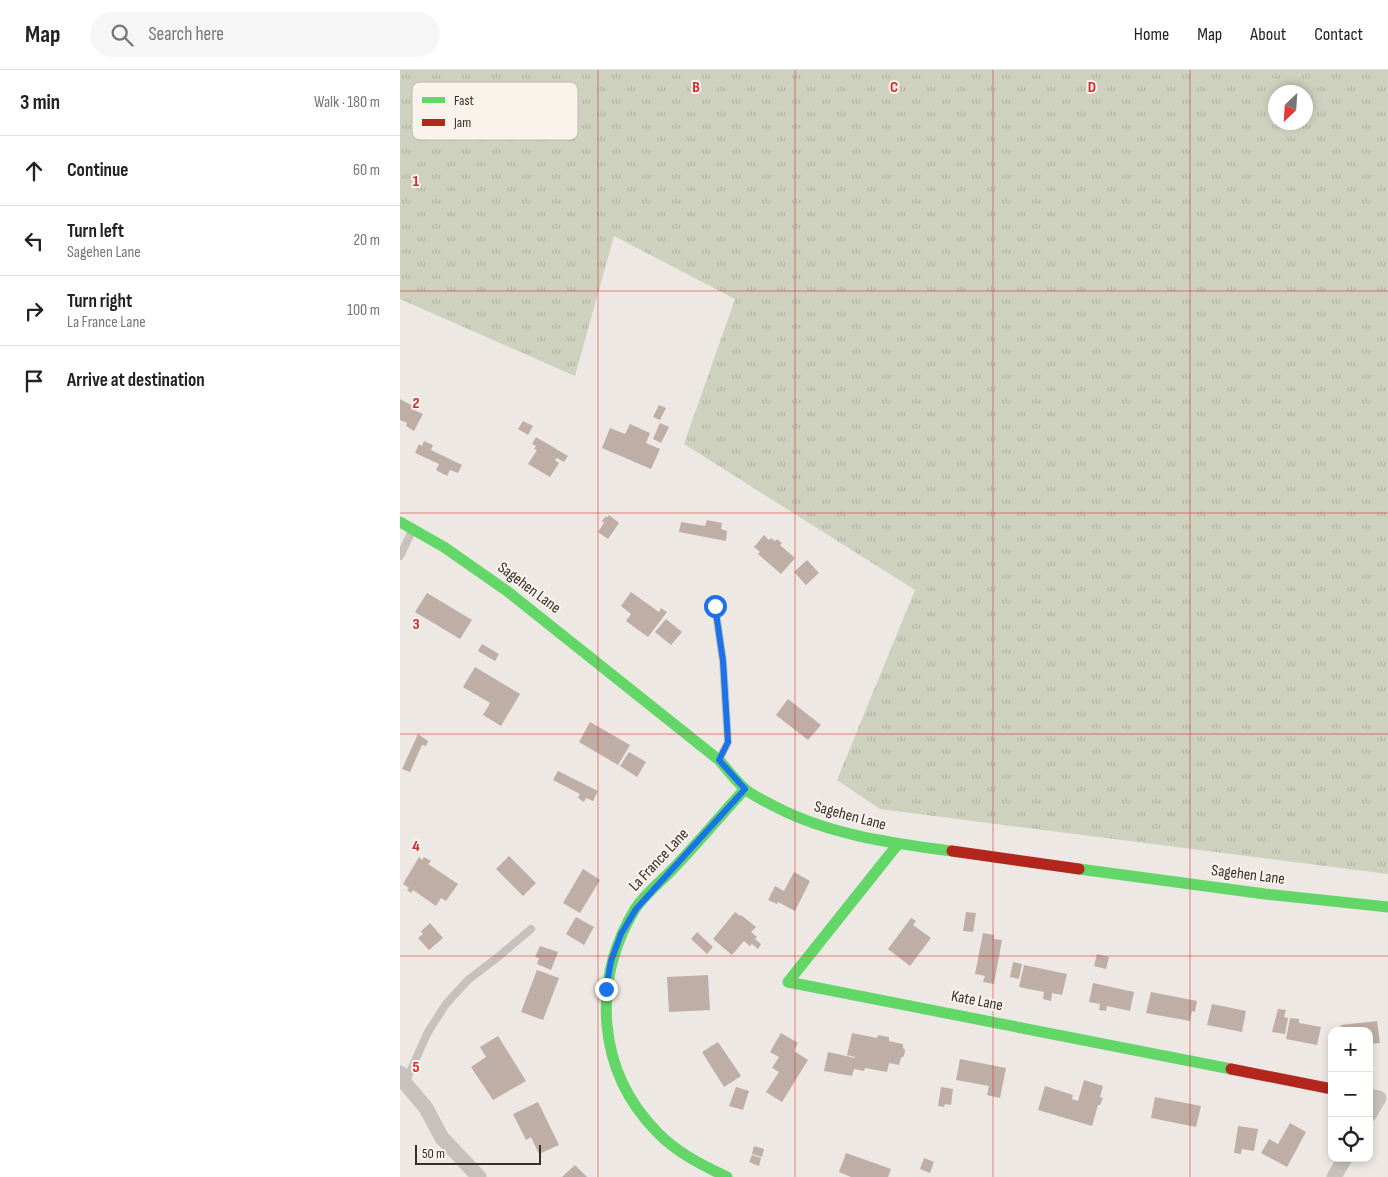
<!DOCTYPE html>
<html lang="en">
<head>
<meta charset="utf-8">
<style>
  :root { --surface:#fff; --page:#f6f6f6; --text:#222; --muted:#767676; --line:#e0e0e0 }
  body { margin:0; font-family:"Sofia Sans Condensed",sans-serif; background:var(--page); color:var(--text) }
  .controls { position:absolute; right:15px; bottom:15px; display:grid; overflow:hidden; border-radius:10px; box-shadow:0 2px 8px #0003 }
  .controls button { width:45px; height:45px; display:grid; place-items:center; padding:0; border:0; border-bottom:1px solid var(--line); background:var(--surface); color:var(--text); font:25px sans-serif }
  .compass { position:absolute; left:868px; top:15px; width:45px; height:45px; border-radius:50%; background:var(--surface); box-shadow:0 2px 8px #0003; rotate:205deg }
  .scale { position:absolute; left:15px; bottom:12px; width:126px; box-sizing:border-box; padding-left:5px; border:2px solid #372f2a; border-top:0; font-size:14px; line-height:18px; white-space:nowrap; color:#372f2a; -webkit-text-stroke:4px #f9f3eb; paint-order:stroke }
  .stop { position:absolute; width:15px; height:15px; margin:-11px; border:4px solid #1a73e8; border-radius:50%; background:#fff }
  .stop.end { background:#1a73e8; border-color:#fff; box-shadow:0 1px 5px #0008 }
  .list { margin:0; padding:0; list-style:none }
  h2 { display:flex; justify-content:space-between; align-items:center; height:65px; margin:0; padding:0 20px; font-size:21px }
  h2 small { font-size:16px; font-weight:400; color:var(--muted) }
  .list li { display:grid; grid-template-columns:32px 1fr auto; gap:15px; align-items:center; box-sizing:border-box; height:70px; padding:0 20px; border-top:1px solid var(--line) }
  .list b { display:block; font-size:19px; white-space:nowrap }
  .list p { margin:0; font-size:16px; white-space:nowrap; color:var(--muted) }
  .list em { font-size:16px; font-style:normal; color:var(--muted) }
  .icon { flex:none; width:28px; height:28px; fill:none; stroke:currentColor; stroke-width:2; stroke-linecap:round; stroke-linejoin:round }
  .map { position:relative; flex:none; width:988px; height:1107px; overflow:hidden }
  header { display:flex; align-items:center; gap:30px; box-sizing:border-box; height:70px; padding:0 25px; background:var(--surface); border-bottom:1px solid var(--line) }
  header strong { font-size:24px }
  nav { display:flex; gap:28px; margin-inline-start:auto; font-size:18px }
  .search { width:350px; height:45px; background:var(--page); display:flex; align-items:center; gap:12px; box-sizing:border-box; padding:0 18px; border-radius:28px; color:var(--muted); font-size:19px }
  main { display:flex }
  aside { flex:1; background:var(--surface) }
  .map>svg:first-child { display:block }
  .grass { fill:url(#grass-tufts); fill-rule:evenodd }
  .building { fill:#bfaea6 }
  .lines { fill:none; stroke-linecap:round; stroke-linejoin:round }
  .lane { stroke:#c6c1bc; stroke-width:8 }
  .street { stroke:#c6c1bc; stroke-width:15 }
  .fast { stroke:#63d668; stroke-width:11 }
  .jam { stroke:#b3261e; stroke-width:11 }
  .route { stroke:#1a73e8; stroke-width:6 }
  .grid { fill:none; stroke:#d62828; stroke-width:1; stroke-opacity:0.55 }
  .labels { text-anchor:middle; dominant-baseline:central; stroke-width:4; stroke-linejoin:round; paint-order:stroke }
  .street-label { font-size:16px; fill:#372f2a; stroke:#f9f3eb }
  .key { fill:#f9f3eb; stroke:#bfb8b1; stroke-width:1 }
  .key-label { font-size:14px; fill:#372f2a }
  .grid-label { font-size:16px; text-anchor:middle; font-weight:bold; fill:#d62828; stroke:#f9f3eb; stroke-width:4; stroke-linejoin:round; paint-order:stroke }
</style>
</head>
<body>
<header>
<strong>Map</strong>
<div class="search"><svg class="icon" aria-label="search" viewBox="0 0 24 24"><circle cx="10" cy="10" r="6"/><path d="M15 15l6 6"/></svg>Search here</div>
<nav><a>Home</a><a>Map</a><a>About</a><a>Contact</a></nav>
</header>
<main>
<aside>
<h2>3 min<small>Walk · 180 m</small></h2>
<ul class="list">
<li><svg class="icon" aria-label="ahead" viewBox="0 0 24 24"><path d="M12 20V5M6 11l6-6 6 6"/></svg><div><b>Continue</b></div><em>60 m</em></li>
<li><svg class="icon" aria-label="left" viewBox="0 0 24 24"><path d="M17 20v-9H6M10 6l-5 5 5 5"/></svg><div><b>Turn left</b><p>Sagehen Lane</p></div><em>20 m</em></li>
<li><svg class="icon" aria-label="right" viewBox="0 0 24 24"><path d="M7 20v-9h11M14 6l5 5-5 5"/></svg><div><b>Turn right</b><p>La France Lane</p></div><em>100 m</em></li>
<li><svg class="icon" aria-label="arrive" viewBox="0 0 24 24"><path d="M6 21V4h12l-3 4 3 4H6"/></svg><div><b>Arrive at destination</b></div></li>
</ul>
</aside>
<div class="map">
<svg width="988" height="1107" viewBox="0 0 988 1107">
  <defs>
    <pattern id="grass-tufts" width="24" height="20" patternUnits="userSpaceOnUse" patternTransform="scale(1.25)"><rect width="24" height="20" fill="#ced1be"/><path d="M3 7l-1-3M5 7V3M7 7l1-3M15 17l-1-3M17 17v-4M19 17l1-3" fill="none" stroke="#b2b4a3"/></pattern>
  </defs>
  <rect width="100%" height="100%" fill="#ede8e3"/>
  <path class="grass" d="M0 0H988V804L480 739 437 710 515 520 284 374 335 229 214 166 175 306 0 229ZM876 22H906V52H876Z"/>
  <g class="building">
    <polygon points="0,329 13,336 12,339 23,344 14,361 6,356 7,353 0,350"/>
    <polygon points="259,335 266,338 260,350 253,347"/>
    <polygon points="123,351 133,356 128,365 118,359"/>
    <polygon points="260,353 269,357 261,373 253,369"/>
    <polygon points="230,354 250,363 246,373 260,379 251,399 202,378 210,358 225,364"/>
    <polygon points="136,367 168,386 164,392 157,388 155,390 159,393 150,407 128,394 137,380 134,379 136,376 132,374"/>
    <polygon points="24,371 33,375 31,380 62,395 58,403 50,400 47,406 36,400 39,394 15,383 19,374 22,376"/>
    <polygon points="209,445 219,453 208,469 198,462 204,453 202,451 206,446 207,448"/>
    <polygon points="307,450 322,453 321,459 327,461 326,471 279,462 281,452 305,456"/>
    <polygon points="364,465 369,470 371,468 375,471 377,469 382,473 380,475 395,488 381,504 358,484 360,482 354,477"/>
    <polygon points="407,490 419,503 406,515 394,502"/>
    <polygon points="231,522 259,542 261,538 267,542 248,567 226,551 231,544 221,536"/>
    <polygon points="27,523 72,550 60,569 15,542"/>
    <polygon points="266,549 282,562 271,575 255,562"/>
    <polygon points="82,574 99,584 95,591 78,581"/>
    <polygon points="75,597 120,624 101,656 83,645 90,633 63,617"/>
    <polygon points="388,629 421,655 408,670 376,645"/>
    <polygon points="190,652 230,675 218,695 179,672"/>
    <polygon points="18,664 28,671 26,676 22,675 10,702 2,699"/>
    <polygon points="229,682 246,692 237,707 220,696"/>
    <polygon points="158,701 198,721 193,731 186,728 184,732 178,728 180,724 153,710"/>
    <polygon points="109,786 136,813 123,826 96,799"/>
    <polygon points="19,787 22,790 24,787 31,791 28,794 58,814 46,831 41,828 36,836 13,820 11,823 7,820 9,818 3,814"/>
    <polygon points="183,799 200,810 180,843 163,833"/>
    <polygon points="394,802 410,811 395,841 378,832 377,834 368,830 375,816 384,821"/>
    <polygon points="335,842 340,846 341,845 356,857 351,862 357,867 355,869 361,874 358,879 352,874 350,876 344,871 332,885 313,869"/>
    <polygon points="566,842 576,843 573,862 563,861"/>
    <polygon points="176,847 194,857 184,875 166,864"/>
    <polygon points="511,848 516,851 513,855 531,868 510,896 488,879"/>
    <polygon points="30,853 43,868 29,880 18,868 23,864 21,861"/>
    <polygon points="297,862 313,877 307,884 291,869"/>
    <polygon points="583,863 594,865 594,869 602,870 594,914 583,912 585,906 575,904"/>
    <polygon points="140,876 158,882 151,900 137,894 139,888 135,887"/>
    <polygon points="697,884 709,887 706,899 694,896"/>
    <polygon points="613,892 622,894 619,909 610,907"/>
    <polygon points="624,895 667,904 662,925 652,923 651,931 643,929 644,922 619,917"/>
    <polygon points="137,900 159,908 143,950 121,942"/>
    <polygon points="308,905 310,940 269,942 267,907"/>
    <polygon points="693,913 734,922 730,941 707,936 706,941 699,940 700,934 689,932"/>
    <polygon points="751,922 797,931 795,942 792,941 790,951 746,943"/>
    <polygon points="812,934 846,941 842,962 807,955"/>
    <polygon points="878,939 886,940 884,947 888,948 885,964 872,962"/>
    <polygon points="890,948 899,949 899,953 921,957 917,975 886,969"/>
    <polygon points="977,951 980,973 969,974 969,961 941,961 941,955"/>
    <polygon points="381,963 398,973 394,981 408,990 382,1032 366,1022 379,1002 372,998 379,987 370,982"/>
    <polygon points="452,963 477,968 478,965 489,967 489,971 503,974 503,978 505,980 504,986 501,988 499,995 489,993 487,1002 465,998 464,1001 454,999 452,1006 424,1001 428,982 455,988 455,987 447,985"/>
    <polygon points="98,966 126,1011 93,1030 71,997 86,987 80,977"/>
    <polygon points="318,972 341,1006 324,1017 302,982"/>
    <polygon points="560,989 606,998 600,1028 587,1025 589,1016 556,1010"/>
    <polygon points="684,1010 703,1016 700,1027 703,1028 700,1035 698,1035 692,1056 638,1040 645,1016 673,1025 672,1029 678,1031"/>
    <polygon points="336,1017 349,1021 343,1040 329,1036"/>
    <polygon points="541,1017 553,1019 551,1035 545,1034 544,1037 538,1036"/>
    <polygon points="755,1027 801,1036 796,1057 751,1048"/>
    <polygon points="138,1032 159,1075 139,1084 131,1067 126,1070 113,1044"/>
    <polygon points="890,1053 906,1062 887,1097 861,1083 869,1069 878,1074"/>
    <polygon points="838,1056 858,1059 854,1081 842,1079 841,1084 834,1083"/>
    <polygon points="354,1076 364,1079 362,1087 352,1084"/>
    <polygon points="446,1083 491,1099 488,1107 451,1107 439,1102"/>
    <polygon points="352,1085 361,1088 359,1096 349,1092"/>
    <polygon points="524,1088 534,1092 530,1103 520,1099"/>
    <polygon points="175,1095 187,1107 162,1107"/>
  </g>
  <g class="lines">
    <g class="lane">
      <polyline points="0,486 12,461"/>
      <polyline points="315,536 323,591 328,672 320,688"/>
      <polyline points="5,1013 28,962 46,934 68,910 98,887 131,859"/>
    </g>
    <g class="street">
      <polyline points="0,1003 5,1013 26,1038 42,1068 79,1107"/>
      <polyline points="969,1026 979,1028 969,1045"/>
      <polyline points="934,1107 945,1088"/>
    </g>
    <g class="fast">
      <path d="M0 452 44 477 107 521 319 690C327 699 335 710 345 719 353 726 365 731 374 736 429 765 491 773 552 781"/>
      <polyline points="498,774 388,912 831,999"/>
      <polyline points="679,799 865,824 988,837"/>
      <path d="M327 1107C302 1095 277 1083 257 1062 197 1001 191 912 235 839 245 824 259 813 271 801 297 774 320 746 345 719"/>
    </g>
    <g class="jam">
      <polyline points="552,781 679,799"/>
      <polyline points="831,999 932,1019"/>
    </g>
  </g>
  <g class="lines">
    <polyline class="route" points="206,919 211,891 221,864 236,839 345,719 319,690 328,672 323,591 315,536"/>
  </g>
  <path class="grid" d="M198 0V1107M395 0V1107M593 0V1107M790 0V1107M0 221H988M0 443H988M0 664H988M0 886H988"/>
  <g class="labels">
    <g class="street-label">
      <text transform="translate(129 518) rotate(37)">Sagehen Lane</text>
      <text transform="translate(450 746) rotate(15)">Sagehen Lane</text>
      <text transform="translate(259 790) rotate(-47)">La France Lane</text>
      <text transform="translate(848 805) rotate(7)">Sagehen Lane</text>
      <text transform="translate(577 931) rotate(11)">Kate Lane</text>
    </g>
  </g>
  <rect x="12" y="12" width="166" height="58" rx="8" class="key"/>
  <rect x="22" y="27" width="23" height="6" fill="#63d668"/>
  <rect x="22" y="49" width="23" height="7" fill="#b3261e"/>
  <g class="key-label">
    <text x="54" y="35">Fast</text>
    <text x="54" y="57">Jam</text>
  </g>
  <g class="grid-label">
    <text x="296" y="22">B</text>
    <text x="494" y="22">C</text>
    <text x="692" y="22">D</text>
    <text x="16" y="116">1</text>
    <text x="16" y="338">2</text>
    <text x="16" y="559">3</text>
    <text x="16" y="781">4</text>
    <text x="16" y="1002">5</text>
  </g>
</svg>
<div class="controls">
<button>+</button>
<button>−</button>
<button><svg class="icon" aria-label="locate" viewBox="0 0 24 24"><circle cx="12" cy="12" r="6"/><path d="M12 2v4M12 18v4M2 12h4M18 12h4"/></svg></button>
</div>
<svg class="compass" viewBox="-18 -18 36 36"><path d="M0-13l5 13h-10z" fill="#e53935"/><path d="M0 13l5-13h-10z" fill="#767676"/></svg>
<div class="scale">50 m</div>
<div class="stop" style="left:315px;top:536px"></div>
<div class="stop end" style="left:206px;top:919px"></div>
</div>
</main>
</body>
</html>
